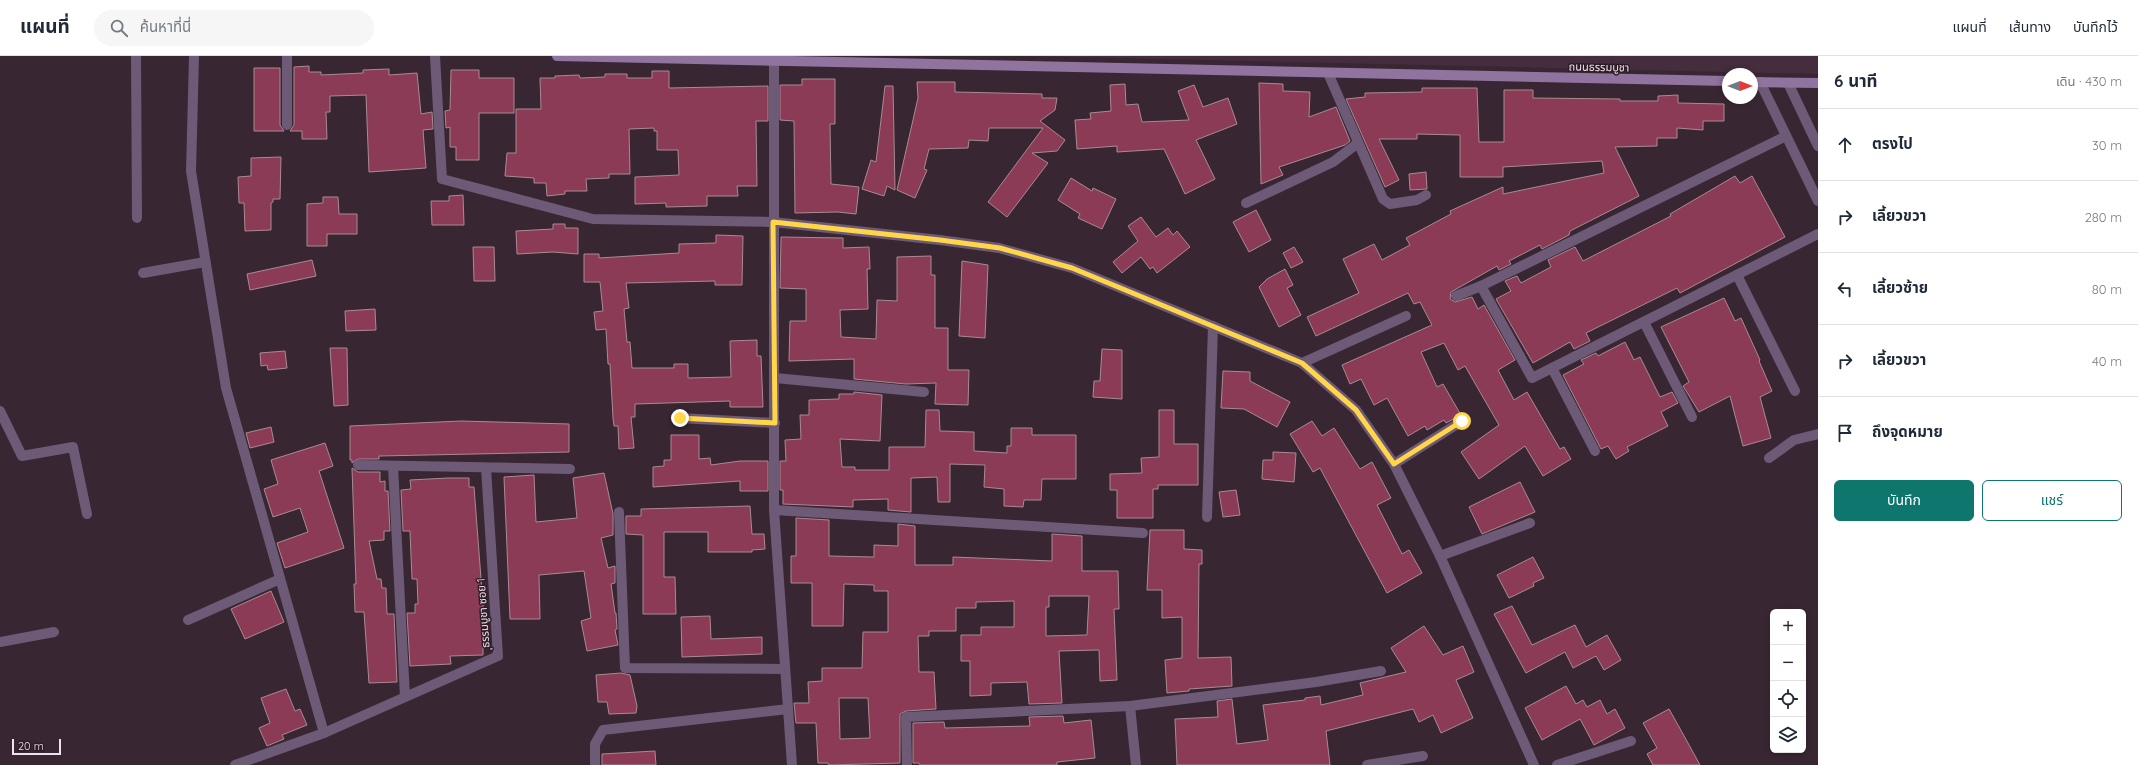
<!DOCTYPE html>
<html lang="th">
<head>
<meta charset="utf-8">
<style>
  :root { --surface:#fff; --page:#f6f6f7; --text:#1f2937; --muted:#747a83; --line:#e0e1e3; --accent:#0f766e }
  body { margin:0; font-family:Quicksand,"Noto Sans Thai",sans-serif; background:var(--page); color:var(--text) }
  .controls { position:absolute; right:12px; bottom:12px; display:grid; overflow:hidden; border-radius:6px; box-shadow:0 2px 6px #0003 }
  .controls button { width:36px; height:36px; display:grid; place-items:center; padding:0; border:0; border-bottom:1px solid var(--line); background:var(--surface); color:var(--text); font:20px sans-serif }
  .compass { position:absolute; left:1722px; top:12px; width:36px; height:36px; border-radius:50%; background:var(--surface); box-shadow:0 2px 6px #0003; rotate:90deg }
  .scale { position:absolute; left:12px; bottom:10px; width:49px; box-sizing:border-box; padding-left:4px; border:2px solid #efe2ea; border-top:0; font-size:11px; line-height:14px; white-space:nowrap; color:#efe2ea; -webkit-text-stroke:3px #2e1c29; paint-order:stroke }
  .stop { position:absolute; width:12px; height:12px; margin:-9px; border:3px solid #ffd54a; border-radius:50%; background:#fff }
  .stop.end { background:#ffd54a; border-color:#fff; box-shadow:0 1px 4px #0008 }
  .list { margin:0; padding:0; list-style:none }
  h2 { display:flex; justify-content:space-between; align-items:center; height:52px; margin:0; padding:0 16px; font-size:17px }
  h2 small { font-size:13px; font-weight:400; color:var(--muted) }
  .list li { display:grid; grid-template-columns:26px 1fr auto; gap:12px; align-items:center; box-sizing:border-box; height:72px; padding:0 16px; border-top:1px solid var(--line) }
  .list b { display:block; font-size:15px; white-space:nowrap }
  .list em { font-size:13px; font-style:normal; color:var(--muted) }
  .actions { display:flex; gap:8px; padding:12px 16px }
  .actions a { flex:1; padding:9px 0; border:1px solid var(--accent); border-radius:6px; text-align:center; font-size:14px; color:var(--accent) }
  .actions .main { background:var(--accent); color:#fff }
  .icon { flex:none; width:22px; height:22px; fill:none; stroke:currentColor; stroke-width:2; stroke-linecap:round; stroke-linejoin:round }
  .map { position:relative; flex:none; width:1818px; height:709px; overflow:hidden }
  header { display:flex; align-items:center; gap:24px; box-sizing:border-box; height:56px; padding:0 20px; background:var(--surface); border-bottom:1px solid var(--line) }
  header strong { font-size:19px }
  nav { display:flex; gap:22px; margin-inline-start:auto; font-size:14px }
  .search { width:280px; height:36px; background:var(--page); display:flex; align-items:center; gap:10px; box-sizing:border-box; padding:0 14px; border-radius:22px; color:var(--muted); font-size:15px }
  main { display:flex }
  aside { flex:1; background:var(--surface) }
  .map>svg:first-child { display:block }
  .built { fill:#452d3e }
  .building { fill:#8b3b55; stroke:#a88b92; fill-rule:evenodd }
  .lines { fill:none; stroke-linecap:round; stroke-linejoin:round }
  .street { stroke:#6d5a77; stroke-width:10 }
  .secondary { stroke:#9173a0; stroke-width:10 }
  .route { stroke:#ffd54a; stroke-width:5 }
  .labels { text-anchor:middle; dominant-baseline:central; stroke-width:3; stroke-linejoin:round; paint-order:stroke }
  .street-label { font-size:11px; fill:#efe2ea; stroke:#2e1c29 }
</style>
</head>
<body>
<header>
<strong>แผนที่</strong>
<div class="search"><svg class="icon" aria-label="search" viewBox="0 0 24 24"><circle cx="10" cy="10" r="6"/><path d="M15 15l6 6"/></svg>ค้นหาที่นี่</div>
<nav><a>แผนที่</a><a>เส้นทาง</a><a>บันทึกไว้</a></nav>
</header>
<main>
<div class="map">
<svg width="1818" height="709" viewBox="0 0 1818 709">
  <rect width="100%" height="100%" fill="#392633"/>
  <polygon class="built" points="1027,0 1818,0 1818,18"/>
  <g class="building">
    <polygon points="309,10 309,16 321,16 321,19 363,17 363,14 389,13 389,19 417,17 421,58 432,56 433,73 423,74 426,112 369,116 366,39 330,40 330,56 326,56 327,83 302,83 302,75 290,75 294,69 294,11"/>
    <polygon points="254,12 280,12 280,69 284,75 254,75"/>
    <polygon points="451,14 479,14 479,22 514,22 514,57 479,57 479,104 456,104 456,91 450,91 450,71 446,72 445,55 450,54"/>
    <polygon points="652,15 669,15 669,32 768,30 768,65 756,65 757,130 737,130 738,140 707,140 707,150 666,151 666,147 635,148 635,121 679,119 678,94 657,94 657,75 654,75 654,72 629,73 630,118 609,118 609,122 586,123 587,135 565,135 565,138 547,140 546,127 534,127 534,122 505,120 507,97 516,97 516,53 541,53 540,22 555,22 555,20 579,19 580,22 605,21 605,18 627,18 627,22 652,22"/>
    <polygon points="802,23 835,23 835,68 830,68 831,128 859,131 856,158 838,156 795,157 794,65 780,64 780,29 802,29"/>
    <polygon points="917,26 955,26 955,36 1042,38 1042,42 1057,42 1055,54 1040,65 1065,84 1057,95 1032,97 1048,107 1007,161 988,146 1043,72 989,72 988,85 969,84 968,92 929,93 924,113 927,114 915,142 897,134 918,42"/>
    <polygon points="1259,27 1283,28 1283,35 1310,36 1309,61 1336,51 1350,85 1345,89 1279,111 1283,119 1261,128"/>
    <polygon points="1125,28 1126,49 1138,48 1142,66 1189,64 1178,35 1194,29 1203,51 1228,42 1237,68 1196,84 1215,123 1185,138 1164,93 1117,96 1117,90 1077,93 1075,64 1091,63 1090,57 1111,55 1110,29"/>
    <polygon points="885,30 893,30 895,134 887,130 884,140 862,133 871,104 876,106"/>
    <polygon points="1422,32 1477,32 1479,86 1504,86 1504,34 1533,34 1533,42 1620,43 1620,45 1658,45 1658,40 1678,39 1678,47 1724,48 1724,65 1703,65 1703,74 1677,72 1677,82 1657,82 1657,90 1615,91 1639,140 1570,175 1569,179 1542,193 1540,189 1509,205 1511,208 1499,214 1497,210 1451,236 1450,243 1455,246 1472,241 1478,253 1484,249 1515,304 1498,314 1514,344 1527,336 1560,393 1564,391 1571,403 1543,420 1525,390 1479,423 1461,396 1499,369 1465,310 1458,314 1444,287 1421,296 1437,331 1443,328 1461,359 1446,367 1444,364 1427,374 1425,370 1408,380 1387,342 1374,349 1361,323 1350,328 1342,309 1432,269 1420,246 1414,248 1408,237 1316,280 1307,261 1359,237 1343,203 1374,188 1382,204 1410,189 1406,182 1451,158 1450,155 1503,131 1503,138 1604,117 1602,105 1503,111 1503,121 1460,121 1460,79 1417,78 1417,83 1379,83 1399,124 1385,131 1346,43 1365,41 1365,37 1422,36"/>
    <polygon points="281,101 280,143 273,143 273,146 271,147 271,174 245,175 244,147 239,147 238,121 251,120 251,102"/>
    <polygon points="1426,116 1427,133 1410,134 1409,118"/>
    <polygon points="1735,120 1740,127 1752,120 1785,181 1680,237 1677,232 1586,277 1590,285 1574,293 1570,286 1533,307 1496,243 1511,235 1505,225 1517,220 1521,227 1551,211 1548,204 1575,191 1583,205 1671,160 1670,158"/>
    <polygon points="1071,122 1092,135 1093,132 1116,143 1102,173 1078,162 1080,158 1058,144"/>
    <polygon points="463,139 464,169 432,169 431,145 449,145 449,140"/>
    <polygon points="323,141 338,141 339,158 357,158 357,178 327,178 327,190 307,190 307,148 323,147"/>
    <polygon points="1256,154 1271,184 1249,196 1233,166"/>
    <polygon points="1141,161 1156,181 1168,172 1173,179 1177,175 1190,191 1157,217 1153,211 1150,213 1141,201 1122,217 1113,206 1138,185 1128,170"/>
    <polygon points="553,168 565,168 565,172 578,172 578,198 553,196 517,198 516,175 553,173"/>
    <polygon points="716,179 743,180 742,229 715,229 715,225 626,227 629,252 624,253 627,286 630,286 632,312 674,312 674,308 688,308 688,322 731,321 730,285 757,284 757,300 761,300 763,351 730,351 730,345 635,348 635,361 631,361 634,392 619,393 618,370 614,370 613,362 610,308 608,308 606,273 596,274 594,256 603,255 600,226 584,226 584,198 599,198 599,202 679,197 679,188 716,187"/>
    <polygon points="781,181 843,182 843,192 869,191 870,213 867,213 868,253 840,254 841,281 876,283 877,244 897,245 897,201 931,200 931,219 935,219 935,272 948,272 948,314 969,314 968,349 935,348 936,327 906,328 854,323 854,303 789,305 790,265 806,265 806,233 780,232"/>
    <polygon points="473,191 494,191 495,225 474,225"/>
    <polygon points="1294,191 1303,206 1291,212 1283,197"/>
    <polygon points="312,204 316,220 250,234 247,218"/>
    <polygon points="962,205 988,209 985,282 959,280"/>
    <polygon points="1285,213 1293,229 1287,232 1301,259 1279,271 1259,231 1267,223"/>
    <polygon points="1724,242 1735,265 1741,262 1760,304 1759,305 1772,335 1760,341 1771,382 1743,390 1730,340 1699,356 1683,330 1689,326 1661,271"/>
    <polygon points="375,253 376,274 346,275 345,255"/>
    <polygon points="1625,286 1634,304 1640,301 1660,341 1672,336 1678,347 1661,356 1668,370 1627,391 1629,395 1616,403 1608,390 1601,393 1563,319 1584,308 1581,304 1596,297 1598,300"/>
    <polygon points="330,292 347,292 348,349 334,350"/>
    <polygon points="1102,293 1122,294 1122,343 1093,341 1094,325 1100,325"/>
    <polygon points="285,295 287,312 268,314 267,309 261,310 260,297"/>
    <polygon points="1223,315 1250,316 1250,325 1290,346 1277,371 1244,353 1221,352"/>
    <polygon points="854,336 882,339 880,385 840,383 842,411 855,411 855,414 889,414 889,391 925,391 926,354 939,354 940,375 974,376 974,395 1007,397 1007,390 1011,390 1011,372 1032,372 1032,379 1076,379 1076,423 1042,423 1041,444 1024,444 1023,451 1004,450 1004,433 984,431 985,409 950,408 950,446 938,446 937,421 911,422 911,456 888,454 888,443 853,444 853,451 783,448 783,434 780,434 780,405 786,405 785,384 801,383 800,359 809,359 809,344 839,343 839,338 854,338"/>
    <polygon points="1159,354 1174,354 1174,388 1198,388 1198,429 1158,429 1158,433 1153,433 1153,462 1117,462 1117,434 1110,434 1110,418 1142,417 1141,402 1159,401"/>
    <polygon points="461,365 569,368 569,396 379,400 379,403 358,403 352,407 352,404 350,404 350,370"/>
    <polygon points="1312,365 1322,380 1334,372 1360,413 1372,406 1391,442 1377,449 1402,498 1409,494 1422,517 1387,537 1320,412 1313,416 1290,378"/>
    <polygon points="271,371 274,386 250,392 246,377"/>
    <polygon points="671,379 699,379 699,403 710,402 711,409 740,405 768,405 768,435 740,435 740,425 653,431 653,411 664,410 664,404 671,404"/>
    <polygon points="325,387 333,410 319,415 344,492 285,512 277,487 308,476 300,452 273,461 264,433 278,428 271,404"/>
    <polygon points="1273,396 1296,397 1294,426 1262,423 1263,404 1273,404"/>
    <polygon points="352,412 358,416 380,416 380,426 385,425 385,435 388,435 390,475 384,475 384,484 369,485 377,523 381,523 382,532 386,532 387,558 394,558 397,626 369,627 364,556 355,556 354,528 356,528"/>
    <polygon points="604,417 613,458 613,479 601,482 608,512 615,510 615,527 611,528 615,557 616,557 617,573 615,574 618,589 587,595 581,565 591,562 584,515 539,519 540,563 510,563 504,421 534,419 536,466 577,462 573,422"/>
    <polygon points="448,422 469,422 469,431 474,431 486,588 483,588 483,599 450,600 451,608 410,610 407,557 415,557 415,548 418,548 417,523 412,523 410,475 403,475 401,434 411,433 410,424"/>
    <polygon points="1520,426 1535,456 1482,478 1469,451"/>
    <polygon points="1236,434 1240,459 1223,461 1219,436"/>
    <polygon points="750,450 752,478 764,478 765,493 752,494 752,496 708,496 708,476 664,476 664,521 675,521 676,558 643,558 643,479 626,478 626,460 641,460 641,453"/>
    <path d="M796 462 829 464V500L874 501V489L898 490V468L915 470V509H953V501L1052 505V478L1082 480V515H1118L1119 553H1114L1117 624 1100 625 1099 594 1059 595 1062 647 1029 648 1027 626 991 627V639L970 640V605H961V579H981V571H1014V545L976 546V552H956V575H929V580H918L919 616H934L936 653 906 655 900 658V707L829 709 828 707H818L816 667H796L794 647H809L808 626 822 625V612H862L863 576H888V535H874V529L844 528 843 570H812V527H791V500H796ZM1049 540H1089L1087 579 1046 580V551H1049ZM839 642H868L870 682 840 683Z"/>
    <polygon points="1150,474 1184,474 1184,493 1202,494 1202,508 1199,508 1198,602 1231,601 1232,630 1189,633 1189,635 1167,637 1165,604 1182,602 1182,561 1162,562 1162,534 1147,534"/>
    <polygon points="1533,501 1544,522 1533,527 1534,530 1509,542 1497,519"/>
    <polygon points="271,535 284,566 245,583 231,553"/>
    <polygon points="1512,550 1532,589 1575,569 1586,591 1607,579 1621,604 1604,614 1596,600 1573,612 1565,596 1526,617 1494,558"/>
    <polygon points="710,560 711,583 762,581 762,598 682,601 681,561"/>
    <polygon points="1424,570 1443,599 1463,590 1474,616 1456,624 1473,662 1441,677 1433,659 1419,666 1413,653 1326,675 1330,709 1177,709 1175,663 1218,661 1217,645 1232,643 1237,688 1268,684 1263,649 1305,644 1305,642 1320,640 1321,649 1363,639 1360,627 1406,616 1391,592"/>
    <polygon points="621,617 630,619 637,650 636,657 609,658 607,646 598,646 596,619"/>
    <polygon points="1566,630 1576,648 1583,644 1587,651 1600,644 1607,658 1615,653 1625,672 1594,689 1580,663 1542,684 1525,652"/>
    <polygon points="286,633 295,655 300,653 307,669 282,679 284,683 267,690 259,672 270,667 261,642"/>
    <polygon points="1669,653 1683,678 1700,709 1653,709 1647,698 1657,692 1643,667"/>
    <polygon points="1063,660 1064,667 1091,664 1095,702 1057,706 1057,709 920,709 919,707 913,707 913,667 944,666 945,672 1030,670 1029,661"/>
    <polygon points="655,695 656,709 602,709 602,698"/>
  </g>
  <g class="lines">
    <g class="street">
      <polyline points="136,0 137,162"/>
      <polyline points="194,0 191,115 226,332 324,677 235,709"/>
      <polyline points="287,0 287,69"/>
      <polyline points="435,0 442,123 593,163 773,166 940,184 999,192 1072,212 1302,307 1356,354 1394,408 1440,500 1534,709"/>
      <polyline points="774,5 774,454 792,709"/>
      <polyline points="1328,17 1383,143 1390,148 1417,144 1426,139"/>
      <polyline points="1760,26 1818,145"/>
      <polyline points="1788,27 1818,90"/>
      <polyline points="1246,147 1333,106 1358,87"/>
      <polyline points="143,217 205,206"/>
      <polyline points="1737,219 1795,335"/>
      <polyline points="1481,230 1532,322 1818,178"/>
      <polyline points="1456,240 1481,230 1786,80"/>
      <polyline points="1644,266 1692,361"/>
      <polyline points="1302,307 1406,260"/>
      <polyline points="1552,312 1595,395"/>
      <polyline points="775,322 924,336"/>
      <polyline points="0,355 22,400 73,391 87,458"/>
      <polyline points="679,362 775,367"/>
      <polyline points="1769,402 1794,384 1818,378"/>
      <polyline points="1394,408 1462,365"/>
      <polyline points="358,409 570,413"/>
      <polyline points="393,410 405,641"/>
      <polyline points="774,454 1143,477"/>
      <polyline points="619,456 625,612 785,613"/>
      <polyline points="1207,461 1213,270"/>
      <polyline points="1440,500 1530,467"/>
      <polyline points="188,564 280,523"/>
      <polyline points="0,586 54,576"/>
      <polyline points="1130,650 1136,709"/>
      <polyline points="324,677 498,600 486,412"/>
      <polyline points="595,709 595,688 603,674 788,653"/>
      <polyline points="907,709 906,661 1130,650 1316,626 1381,615"/>
      <polyline points="1367,709 1423,700"/>
      <polyline points="1557,709 1631,685"/>
    </g>
    <g class="secondary">
      <polyline points="557,0 1728,25"/>
      <polyline points="1752,26 1818,27"/>
    </g>
  </g>
  <g class="lines">
    <polyline class="route" points="680,362 775,367 773,166 940,184 1000,192 1072,212 1302,307 1356,354 1394,408 1462,365"/>
  </g>
  <g class="labels">
    <g class="street-label">
      <text transform="translate(1599 11) rotate(1)">ถนนธรรมบูชา</text>
      <text transform="translate(483 557) rotate(-94)">ุธรรมบูชา ซอย 1</text>
    </g>
  </g>
</svg>
<div class="controls">
<button>+</button>
<button>−</button>
<button><svg class="icon" aria-label="locate" viewBox="0 0 24 24"><circle cx="12" cy="12" r="6"/><path d="M12 2v4M12 18v4M2 12h4M18 12h4"/></svg></button>
<button><svg class="icon" aria-label="layers" viewBox="0 0 24 24"><path d="M12 4l9 5-9 5-9-5zM3 14l9 5 9-5"/></svg></button>
</div>
<svg class="compass" viewBox="-18 -18 36 36"><path d="M0-13l5 13h-10z" fill="#e53935"/><path d="M0 13l5-13h-10z" fill="#747a83"/></svg>
<div class="scale">20 m</div>
<div class="stop" style="left:1462px;top:365px"></div>
<div class="stop end" style="left:680px;top:362px"></div>
</div>
<aside>
<h2>6 นาที<small>เดิน · 430 m</small></h2>
<ul class="list">
<li><svg class="icon" aria-label="ahead" viewBox="0 0 24 24"><path d="M12 20V5M6 11l6-6 6 6"/></svg><div><b>ตรงไป</b></div><em>30 m</em></li>
<li><svg class="icon" aria-label="right" viewBox="0 0 24 24"><path d="M7 20v-9h11M14 6l5 5-5 5"/></svg><div><b>เลี้ยวขวา</b></div><em>280 m</em></li>
<li><svg class="icon" aria-label="left" viewBox="0 0 24 24"><path d="M17 20v-9H6M10 6l-5 5 5 5"/></svg><div><b>เลี้ยวซ้าย</b></div><em>80 m</em></li>
<li><svg class="icon" aria-label="right" viewBox="0 0 24 24"><path d="M7 20v-9h11M14 6l5 5-5 5"/></svg><div><b>เลี้ยวขวา</b></div><em>40 m</em></li>
<li><svg class="icon" aria-label="arrive" viewBox="0 0 24 24"><path d="M6 21V4h12l-3 4 3 4H6"/></svg><div><b>ถึงจุดหมาย</b></div></li>
</ul>
<div class="actions"><a class="main">บันทึก</a><a>แชร์</a></div>
</aside>
</main>
</body>
</html>
